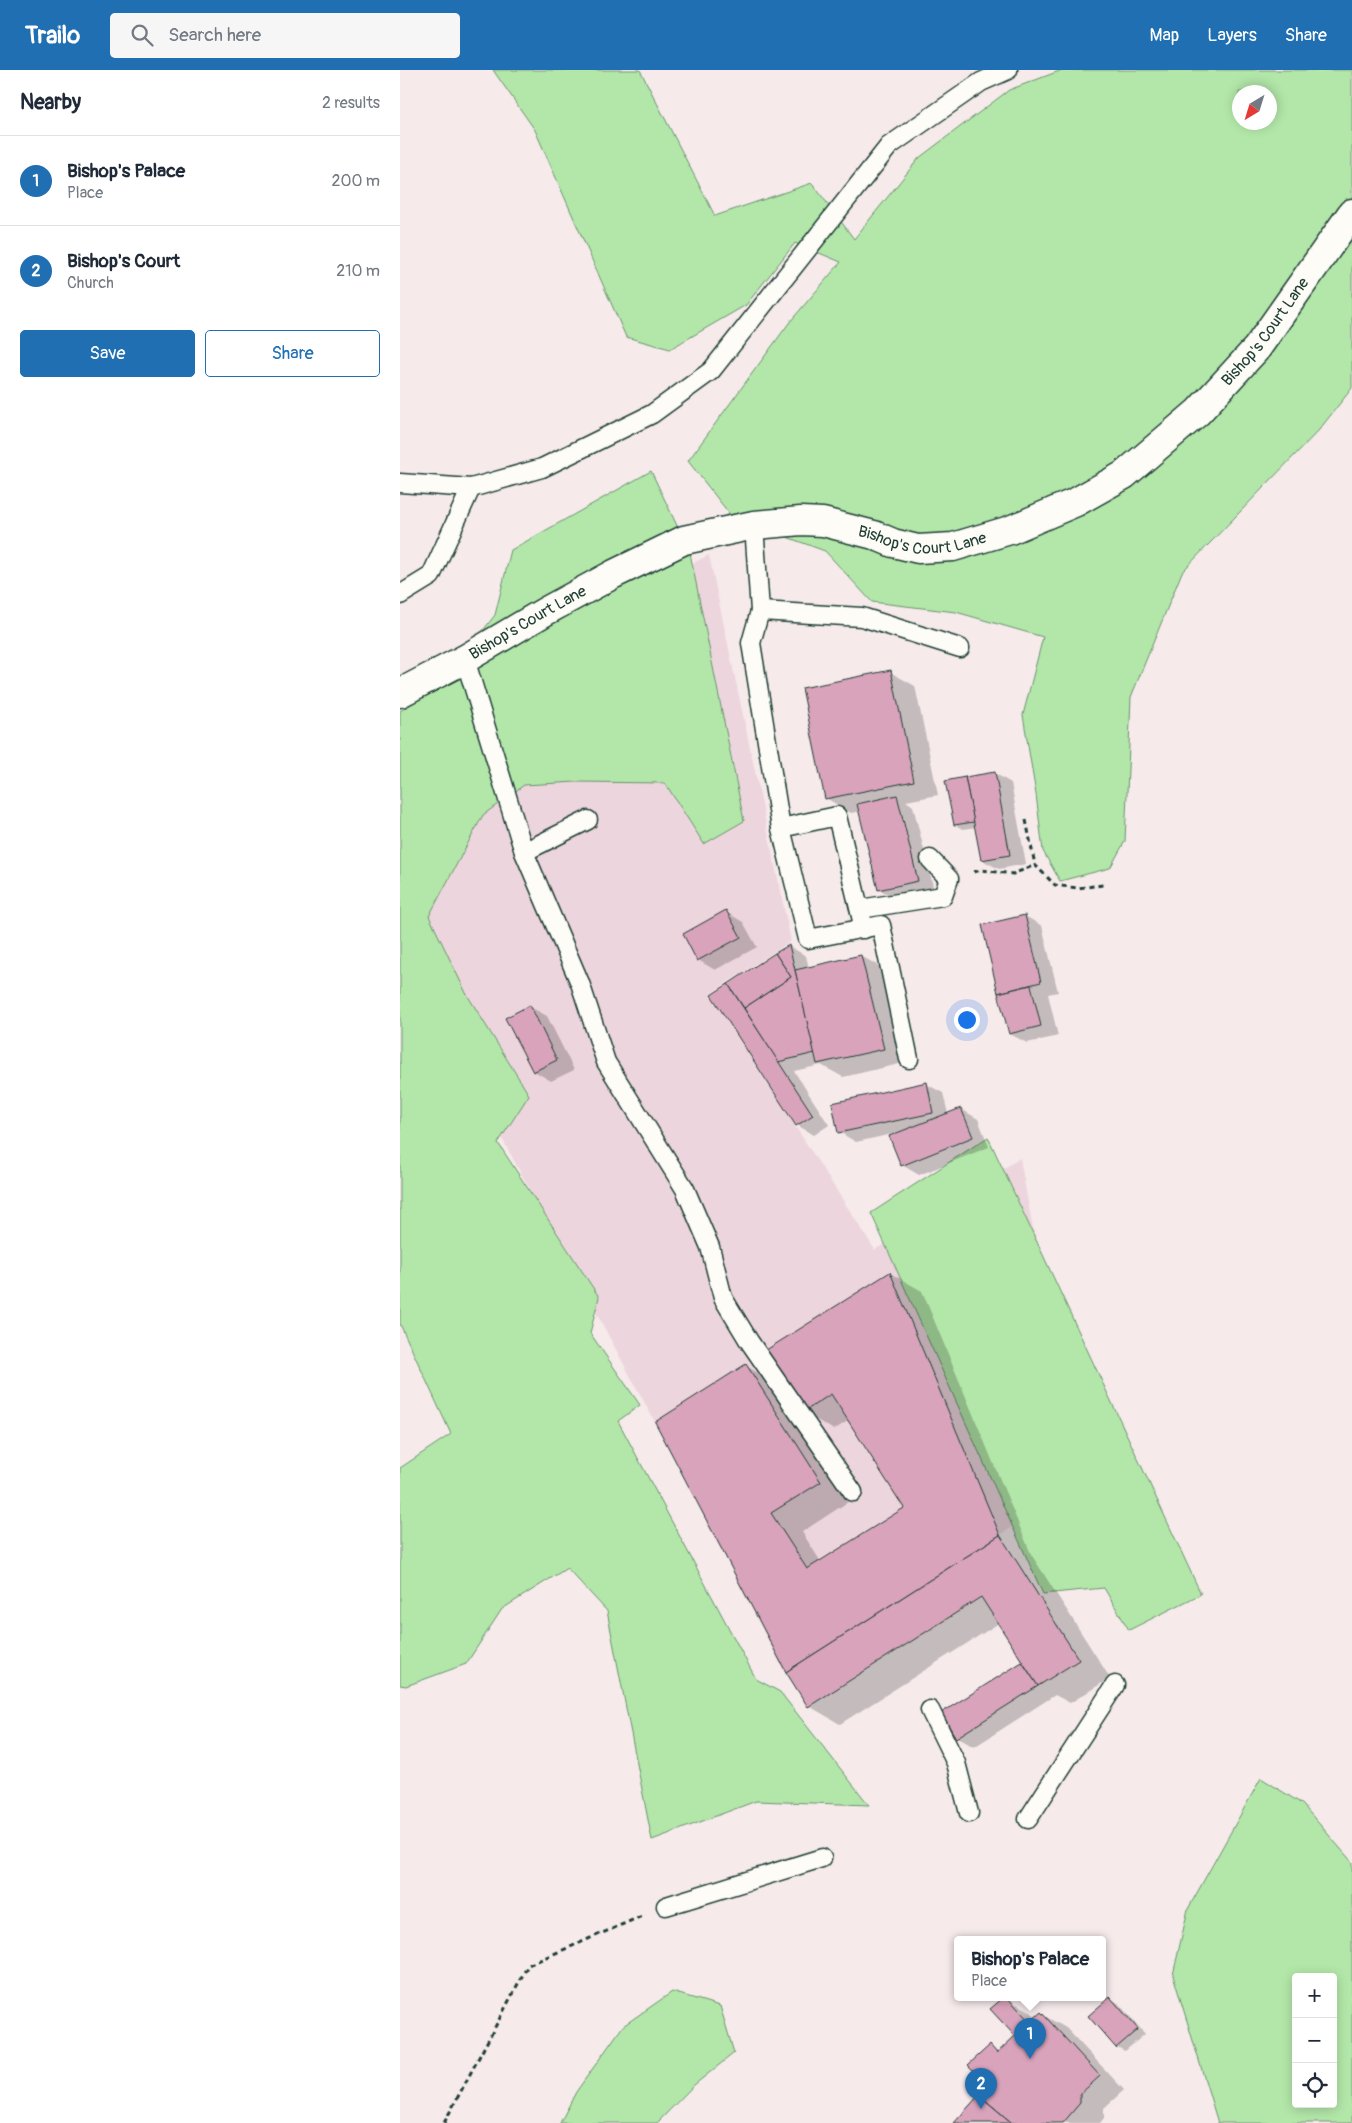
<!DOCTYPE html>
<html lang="en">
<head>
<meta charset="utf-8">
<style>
  :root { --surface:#fff; --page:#f6f6f7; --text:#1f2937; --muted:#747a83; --line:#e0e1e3; --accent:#1f6fb2 }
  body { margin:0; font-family:Pangolin,sans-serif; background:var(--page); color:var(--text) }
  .controls { position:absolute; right:15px; bottom:15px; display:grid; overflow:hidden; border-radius:5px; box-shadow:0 2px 12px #0003 }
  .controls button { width:45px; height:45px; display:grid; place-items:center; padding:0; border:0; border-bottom:1px solid var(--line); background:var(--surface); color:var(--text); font:25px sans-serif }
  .compass { position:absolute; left:832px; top:15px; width:45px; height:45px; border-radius:50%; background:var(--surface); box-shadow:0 2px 12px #0003; rotate:218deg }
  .you { position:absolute; left:566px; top:949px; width:18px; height:18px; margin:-12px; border:4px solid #fff; border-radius:50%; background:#1a73e8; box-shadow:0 0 0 8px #1a73e833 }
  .badge { display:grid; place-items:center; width:32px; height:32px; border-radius:50%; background:var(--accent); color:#fff; font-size:16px; font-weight:700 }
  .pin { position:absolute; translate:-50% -41px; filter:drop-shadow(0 1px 2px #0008) }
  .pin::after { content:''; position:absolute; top:26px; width:18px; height:15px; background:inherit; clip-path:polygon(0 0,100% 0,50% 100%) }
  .popup { position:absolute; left:554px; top:1866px; width:152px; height:65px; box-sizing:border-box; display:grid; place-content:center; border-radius:5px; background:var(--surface); filter:drop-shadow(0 1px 4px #0005); font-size:16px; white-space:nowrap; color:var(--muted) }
  .popup b { font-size:19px; color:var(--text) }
  .popup::after { content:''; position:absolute; left:50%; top:100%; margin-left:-10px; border:10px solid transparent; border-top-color:var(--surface) }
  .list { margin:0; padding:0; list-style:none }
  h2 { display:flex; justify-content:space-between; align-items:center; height:65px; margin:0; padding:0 20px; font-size:21px }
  h2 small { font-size:16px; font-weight:400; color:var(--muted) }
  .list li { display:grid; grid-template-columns:32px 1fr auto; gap:15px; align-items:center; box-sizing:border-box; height:90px; padding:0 20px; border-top:1px solid var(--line) }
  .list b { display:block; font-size:19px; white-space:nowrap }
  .list p { margin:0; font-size:16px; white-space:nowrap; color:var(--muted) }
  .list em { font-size:16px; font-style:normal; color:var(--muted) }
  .actions { display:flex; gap:10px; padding:15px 20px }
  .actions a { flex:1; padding:11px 0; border:1px solid var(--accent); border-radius:5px; text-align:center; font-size:18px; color:var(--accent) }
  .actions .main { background:var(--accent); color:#fff }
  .icon { flex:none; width:28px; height:28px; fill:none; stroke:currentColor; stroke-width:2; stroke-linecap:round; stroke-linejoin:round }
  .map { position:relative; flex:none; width:952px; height:2053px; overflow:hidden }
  header { display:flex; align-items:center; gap:30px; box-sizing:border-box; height:70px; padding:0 25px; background:var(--accent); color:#fff }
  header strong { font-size:24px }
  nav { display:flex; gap:28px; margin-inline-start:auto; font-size:18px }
  .search { width:350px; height:45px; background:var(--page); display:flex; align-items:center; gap:12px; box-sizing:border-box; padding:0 18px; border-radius:5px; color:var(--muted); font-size:19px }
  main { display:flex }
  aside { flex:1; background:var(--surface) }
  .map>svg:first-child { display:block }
  .built { fill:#edd5dd }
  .green { fill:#b3e7a9; stroke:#69926e; fill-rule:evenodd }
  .shadow { fill:#0003 }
  .building { fill:#d9a3bb; stroke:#1f3d34 }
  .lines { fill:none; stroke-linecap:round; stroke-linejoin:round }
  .lane-casing { stroke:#1f3d34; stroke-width:21 }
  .street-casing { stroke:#1f3d34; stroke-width:31 }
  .path { stroke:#1f3d34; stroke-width:3; stroke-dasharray:5 4; stroke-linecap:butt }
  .lane { stroke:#fdfcf7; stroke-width:18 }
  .street { stroke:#fdfcf7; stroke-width:28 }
  .labels { text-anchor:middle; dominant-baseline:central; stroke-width:5; stroke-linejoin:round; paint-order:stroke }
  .street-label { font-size:16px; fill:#1f3d34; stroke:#fdfcf7 }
</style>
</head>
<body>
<header>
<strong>Trailo</strong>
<div class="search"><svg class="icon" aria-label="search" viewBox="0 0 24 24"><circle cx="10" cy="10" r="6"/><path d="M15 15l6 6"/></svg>Search here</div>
<nav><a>Map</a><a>Layers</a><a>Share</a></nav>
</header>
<main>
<aside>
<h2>Nearby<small>2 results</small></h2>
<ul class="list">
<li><span class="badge">1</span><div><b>Bishop's Palace</b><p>Place</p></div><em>200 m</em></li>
<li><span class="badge">2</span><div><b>Bishop's Court</b><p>Church</p></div><em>210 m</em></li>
</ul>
<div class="actions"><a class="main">Save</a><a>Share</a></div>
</aside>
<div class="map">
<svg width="952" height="2053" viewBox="0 0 952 2053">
  <rect width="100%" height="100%" fill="#f6eaeb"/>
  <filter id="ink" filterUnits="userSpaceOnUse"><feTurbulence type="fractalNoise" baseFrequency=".02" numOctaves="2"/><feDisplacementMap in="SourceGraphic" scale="10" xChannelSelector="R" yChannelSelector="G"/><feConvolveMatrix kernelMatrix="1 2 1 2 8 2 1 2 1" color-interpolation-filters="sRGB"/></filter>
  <g filter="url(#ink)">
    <polygon class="built" points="309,485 391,871 310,924 475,1180 620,1088 632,1154 662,1255 731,1381 385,1603 255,1352 97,1059 21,933 0,645"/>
    <g class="green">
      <path d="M93 0H240L315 146 412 113 454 169 519 88 609 20 662 0H952V318L919 360 782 502 731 627 725 771 710 798 660 811 643 781 636 724 623 645 643 567 556 542 472 532 425 481 332 447 288 391 389 253 441 192 395 173 346 235 270 279 226 267 135 60ZM839 22H869V52H839Z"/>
      <polygon points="251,401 290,483 344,751 304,774 265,713 176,712 124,715 83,745 29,846 66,923 129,1025 98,1073 199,1227 190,1263 240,1335 218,1351 356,1609 380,1622 469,1735 356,1731 252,1770 207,1541 167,1498 102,1539 66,1594 6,1616 0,1615 0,1398 51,1364 0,1254 0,641 40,616 95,545 111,480"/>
      <polygon points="588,1067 801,1524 729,1560 704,1518 643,1524 471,1143"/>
      <path d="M861 1708 902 1734 952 1792V2053H818L773 1905 788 1839ZM896 1907H933V2034H896Z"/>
      <polygon points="272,1922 320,1936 334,1983 294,2015 257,2053 160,2053 176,2022 223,1956"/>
    </g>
    <g class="shadow">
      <polygon points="490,602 515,616 538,725 506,731 513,736 534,820 496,829 479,819 460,741 451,743 426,728"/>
      <polygon points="594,703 611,713 626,794 599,799 582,790 576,757 563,759 555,755"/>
      <polygon points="326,842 343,852 357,877 315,900 298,890"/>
      <polygon points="625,846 642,856 658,922 648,924 658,966 627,973 610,964 584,856"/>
      <polygon points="389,876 406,886 409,898 461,886 486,900 508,992 443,1007 421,995 394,1001 429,1055 414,1065 397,1055 313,925"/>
      <polygon points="130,937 147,946 174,1000 151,1011 134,1001"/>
      <polygon points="526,1014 543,1023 548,1044 561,1039 578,1049 589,1077 519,1105 502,1095 497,1063 456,1072 439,1062"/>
      <polygon points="490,1203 522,1221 631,1484 710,1608 670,1633 655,1625 574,1677 557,1667 622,1593 626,1595 599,1553 440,1654 409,1636 387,1601 346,1296 377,1314 451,1430 402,1462 421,1492 506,1438 449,1350 434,1360 403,1342 365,1283"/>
      <polygon points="605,1928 630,1941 637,1948 641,1944 666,1958 724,2020 704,2038 704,2048 700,2053 556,2053 581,2025 586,2012 590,1977 599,1983 617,1966 592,1939"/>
      <polygon points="710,1928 718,1933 745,1964 725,1981 717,1977"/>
    </g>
    <g class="building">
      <polygon points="491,600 514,711 425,729 402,618"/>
      <polygon points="595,702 610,785 581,790 565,707"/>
      <polygon points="565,707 574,752 554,755 545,711"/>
      <polygon points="497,725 518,811 478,820 457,734"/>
      <polygon points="326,840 341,867 297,891 283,864"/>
      <polygon points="625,845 641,912 598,923 582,855"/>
      <polygon points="389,875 415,983 378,992 344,938 391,907 375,883"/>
      <polygon points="375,883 391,907 344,938 328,914"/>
      <polygon points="461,885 484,979 417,994 395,900"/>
      <polygon points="328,914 413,1045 396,1056 311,925"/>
      <polygon points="631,915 641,956 609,964 598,923"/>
      <polygon points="130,935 157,990 133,1002 105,948"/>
      <polygon points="527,1012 533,1043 438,1063 432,1033"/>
      <polygon points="561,1038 573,1067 501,1096 489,1066"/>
      <polygon points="490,1202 600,1465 386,1602 255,1352 346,1294 421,1412 371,1443 407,1499 504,1438 431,1324 402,1343 363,1282"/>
      <polygon points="600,1465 679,1590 638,1616 581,1527 408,1637 386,1602"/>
      <polygon points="622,1592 638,1616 556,1668 541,1643"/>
      <polygon points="710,1927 738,1959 716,1978 688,1946"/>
      <polygon points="603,1928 608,1928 630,1952 641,1942 700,2006 680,2024 680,2033 663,2053 612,2053 576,2022 584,2012 568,1995 590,1975 597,1983 615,1966 590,1939"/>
      <polygon points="579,2025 612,2053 554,2053"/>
    </g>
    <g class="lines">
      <g class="lane-casing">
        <g id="lane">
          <polyline points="0,413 71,418 142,398 252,344 311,301 489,76 581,12 608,0"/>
          <polyline points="354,455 360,541 351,573 381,758 408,869 481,855 509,989"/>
          <polyline points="0,525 31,506 71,418"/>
          <polyline points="360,541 462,547 560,578"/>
          <polyline points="65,589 124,782 180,913 206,992 285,1119 310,1177 323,1228 349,1271 453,1422"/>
          <polyline points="381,758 437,746 464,859"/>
          <polyline points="124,782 188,750"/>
          <polyline points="460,839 543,826 549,809 530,789"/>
          <polyline points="530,1640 556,1693 569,1743"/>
          <polyline points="628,1749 715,1615"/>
          <polyline points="266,1836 422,1788"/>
        </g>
      </g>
      <g class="street-casing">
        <g id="street">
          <path id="s1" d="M0 623 65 589 146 541 214 504 284 470 354 455 401 451 423 452 474 465 493 473 518 479 553 477 610 460 676 432 724 405 798 342 857 278 952 143"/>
        </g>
      </g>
      <g class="path">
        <polyline points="626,750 635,795 655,815 677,818 703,815"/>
        <polyline points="574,802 581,800 613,804 635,795"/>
        <polyline points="44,2053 128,1895 242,1846"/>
      </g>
      <use href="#lane" class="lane"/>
      <use href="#street" class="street"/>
    </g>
  </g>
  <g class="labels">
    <g class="street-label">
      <text stroke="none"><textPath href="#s1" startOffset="986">Bishop's Court Lane</textPath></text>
      <text stroke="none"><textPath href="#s1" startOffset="566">Bishop's Court Lane</textPath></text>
      <text stroke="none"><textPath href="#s1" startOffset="146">Bishop's Court Lane</textPath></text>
    </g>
  </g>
</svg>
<div class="controls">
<button>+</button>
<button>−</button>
<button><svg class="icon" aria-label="locate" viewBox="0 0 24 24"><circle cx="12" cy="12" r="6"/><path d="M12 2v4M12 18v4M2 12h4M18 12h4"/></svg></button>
</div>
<svg class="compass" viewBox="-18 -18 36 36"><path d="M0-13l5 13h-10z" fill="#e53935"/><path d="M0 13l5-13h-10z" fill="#747a83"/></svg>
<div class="you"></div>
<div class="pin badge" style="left:630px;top:1989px">1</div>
<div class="popup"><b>Bishop's Palace</b>Place</div>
<div class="pin badge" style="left:581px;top:2039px">2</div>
</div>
</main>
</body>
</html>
